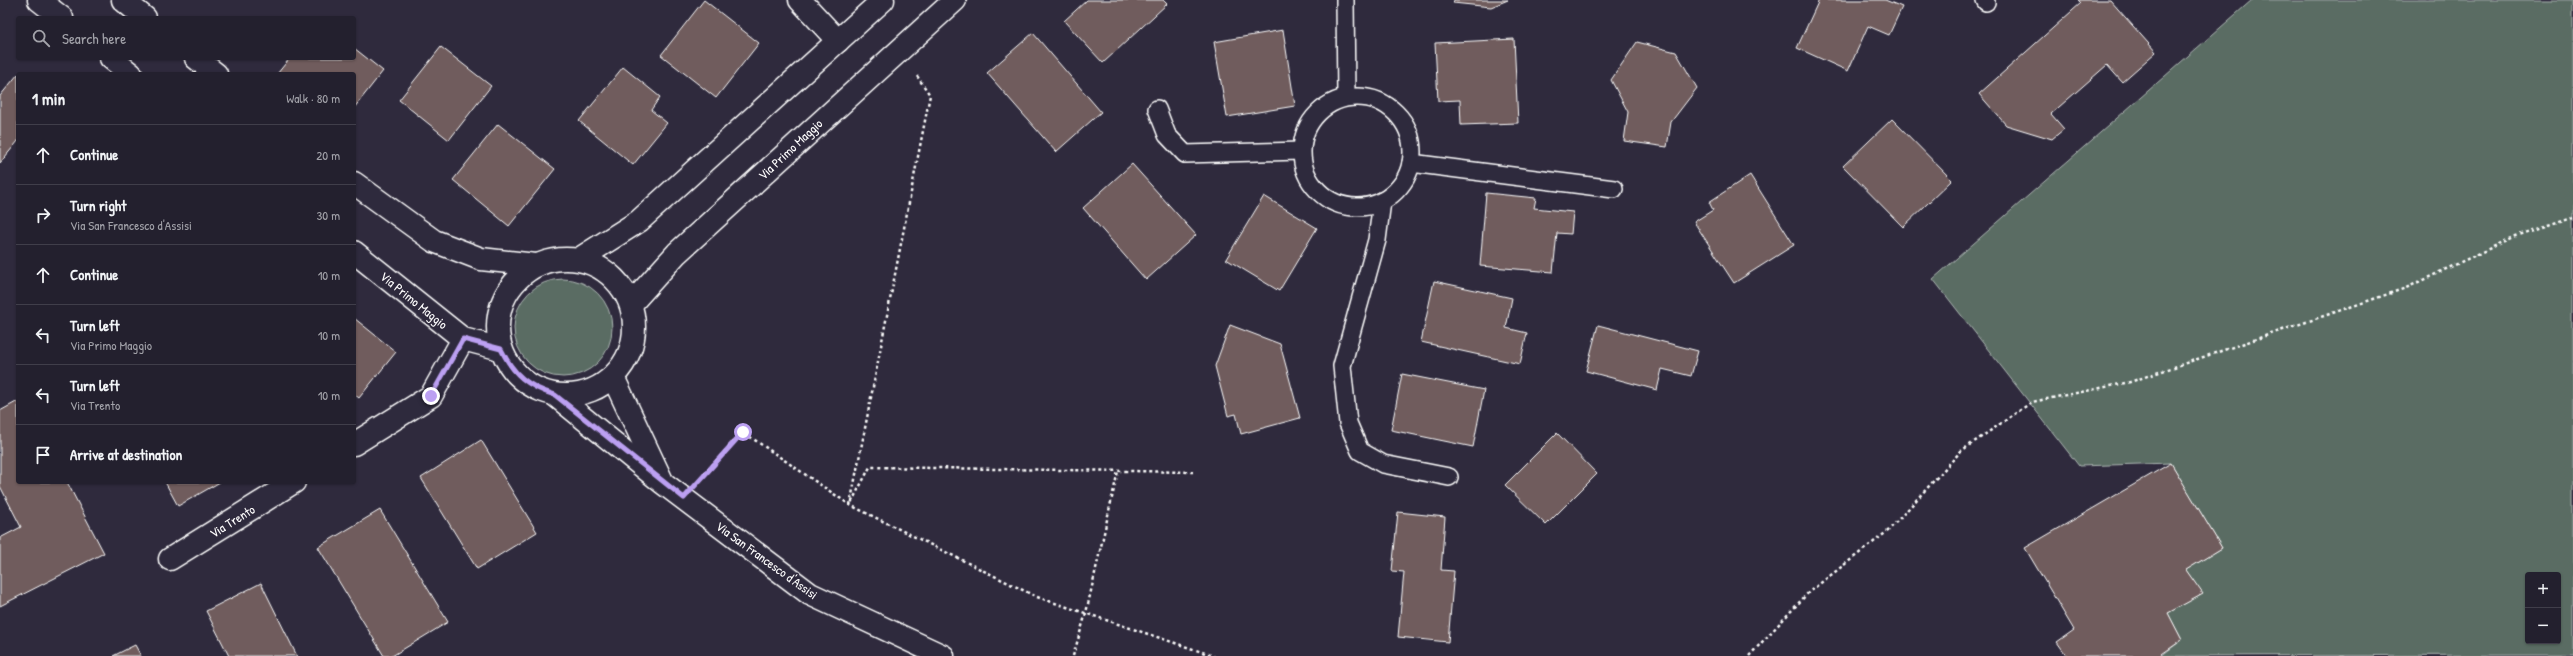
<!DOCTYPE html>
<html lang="en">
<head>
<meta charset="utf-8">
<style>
  :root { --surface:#23202e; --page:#2f2d3a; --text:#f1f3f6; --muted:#a3a3aa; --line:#403e4a }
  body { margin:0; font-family:"Patrick Hand",sans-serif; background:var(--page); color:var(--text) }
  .controls { position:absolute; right:12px; bottom:12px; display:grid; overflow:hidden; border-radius:4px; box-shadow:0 1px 3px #0004 }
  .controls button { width:36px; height:36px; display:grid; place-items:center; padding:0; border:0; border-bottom:1px solid var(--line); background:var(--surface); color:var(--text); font:20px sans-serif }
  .stop { position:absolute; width:12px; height:12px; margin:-9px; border:3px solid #bca0f2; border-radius:50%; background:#fff }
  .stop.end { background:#bca0f2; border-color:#fff; box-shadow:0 1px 4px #0008 }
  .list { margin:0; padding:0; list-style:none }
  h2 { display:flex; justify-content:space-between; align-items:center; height:52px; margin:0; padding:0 16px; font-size:17px }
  h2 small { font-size:13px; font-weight:400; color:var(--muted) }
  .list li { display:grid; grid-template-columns:26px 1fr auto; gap:12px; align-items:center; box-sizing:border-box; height:60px; padding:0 16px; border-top:1px solid var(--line) }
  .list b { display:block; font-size:15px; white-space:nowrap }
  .list p { margin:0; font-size:13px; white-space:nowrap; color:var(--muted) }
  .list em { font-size:13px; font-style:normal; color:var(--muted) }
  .icon { flex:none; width:22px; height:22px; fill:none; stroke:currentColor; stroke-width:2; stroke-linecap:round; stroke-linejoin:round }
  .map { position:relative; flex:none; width:2573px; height:656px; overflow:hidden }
  .search { position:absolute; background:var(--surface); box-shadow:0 1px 3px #0004; left:16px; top:16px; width:340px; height:44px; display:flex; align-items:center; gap:10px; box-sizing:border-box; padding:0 14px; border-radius:4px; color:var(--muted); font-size:15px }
  .panel { position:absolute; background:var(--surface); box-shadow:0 1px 3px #0004; left:16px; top:72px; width:340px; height:412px; border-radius:4px }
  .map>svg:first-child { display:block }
  .green { fill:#5a6c64; stroke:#acb6b2; fill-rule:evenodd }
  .building { fill:#705c5d; stroke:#fff }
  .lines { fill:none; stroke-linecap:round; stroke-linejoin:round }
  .lane-casing { stroke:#fff; stroke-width:20 }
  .street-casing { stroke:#fff; stroke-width:25 }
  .path { stroke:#fff; stroke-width:2.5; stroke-dasharray:3 3; stroke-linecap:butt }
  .lane { stroke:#2f2a3d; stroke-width:17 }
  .street { stroke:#2f2a3d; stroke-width:22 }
  .route { stroke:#bca0f2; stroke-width:5 }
  .labels { text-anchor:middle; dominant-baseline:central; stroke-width:3; stroke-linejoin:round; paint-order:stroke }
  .street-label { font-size:13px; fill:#fff; stroke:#2f2a3d }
</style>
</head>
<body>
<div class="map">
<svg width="2573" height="656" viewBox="0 0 2573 656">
  <rect width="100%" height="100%" fill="#2f2a3d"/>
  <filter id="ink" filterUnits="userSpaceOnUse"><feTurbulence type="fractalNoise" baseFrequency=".025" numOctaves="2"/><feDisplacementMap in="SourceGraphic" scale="8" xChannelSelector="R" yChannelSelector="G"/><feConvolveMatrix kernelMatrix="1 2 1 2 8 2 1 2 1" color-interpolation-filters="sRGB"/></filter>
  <g filter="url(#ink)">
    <g class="green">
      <path d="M2252 0H2573V655L2161 656 2182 640 2168 613 2202 594 2186 570 2222 548 2171 463 2079 466 1933 279ZM2528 575H2558V641H2528Z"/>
      <circle cx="563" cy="328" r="49"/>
    </g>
    <g class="building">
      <polygon points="704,0 759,43 716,98 661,55"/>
      <polygon points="1087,0 1163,0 1167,4 1103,63 1064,21"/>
      <polygon points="1454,0 1508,0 1491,7 1453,3"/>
      <polygon points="1819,0 1885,0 1902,7 1889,35 1868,26 1848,71 1797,48"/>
      <polygon points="2078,0 2110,0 2156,52 2122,82 2107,65 2051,114 2064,129 2052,139 2006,125 1979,94 2081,3"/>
      <polygon points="1283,30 1295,106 1227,117 1214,42"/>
      <polygon points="1033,33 1101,112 1056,152 987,73"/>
      <polygon points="1514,39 1518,123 1461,125 1460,100 1438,101 1435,43"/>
      <polygon points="1637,42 1676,52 1697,88 1671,122 1667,147 1624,141 1628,112 1611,80"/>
      <polygon points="441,47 491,86 449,140 399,100"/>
      <polygon points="354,48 383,71 354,108 354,74 277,74 290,58 354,58"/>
      <polygon points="623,67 660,97 651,110 667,123 633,165 579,121"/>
      <polygon points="18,74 18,141 0,163 0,96"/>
      <polygon points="1892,119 1952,180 1903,227 1843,166"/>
      <polygon points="498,124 555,169 509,226 453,180"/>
      <polygon points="1132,164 1196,235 1146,280 1083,208"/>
      <polygon points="1750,175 1794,245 1734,283 1694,222 1713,210 1709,202"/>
      <polygon points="1486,193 1536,198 1534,208 1573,212 1571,234 1557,233 1553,272 1480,266"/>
      <polygon points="1264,196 1317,228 1279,291 1226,259"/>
      <polygon points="1434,281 1512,298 1506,328 1527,333 1520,364 1421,342"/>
      <polygon points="354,318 396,352 359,398 354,394"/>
      <polygon points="1230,325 1280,344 1300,418 1241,434 1236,414 1228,416 1215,366"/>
      <polygon points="1598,325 1698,351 1691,376 1662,369 1657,390 1586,371"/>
      <polygon points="1402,374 1484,390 1473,447 1391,430"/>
      <polygon points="18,401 18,482 67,482 104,553 0,606 0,538 21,527 0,486 0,411"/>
      <polygon points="1557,433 1597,474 1546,525 1505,485"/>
      <polygon points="481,440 537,532 477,569 421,478"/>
      <polygon points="2171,463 2222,548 2186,570 2203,594 2168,613 2182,640 2159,656 2067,656 2057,642 2074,630 2025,548"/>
      <polygon points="165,482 220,482 178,506"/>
      <polygon points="380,510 448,622 392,656 384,656 318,547"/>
      <polygon points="1398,512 1445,517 1441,570 1454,571 1448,642 1398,637 1404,572 1392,571"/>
      <polygon points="261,583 297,656 229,656 206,611"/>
      <polygon points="135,645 141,656 113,656"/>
    </g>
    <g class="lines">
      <g class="lane-casing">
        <g id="lane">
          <polyline points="1345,0 1346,97"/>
          <polyline points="1985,0 1986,2"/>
          <circle cx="1357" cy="152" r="55"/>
          <polyline points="1157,109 1167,135 1185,154 1301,151"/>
          <polyline points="1411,163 1614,189"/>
          <polyline points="1382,201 1377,240 1342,366 1348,423 1360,451 1383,464 1449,477"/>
        </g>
      </g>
      <g class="street-casing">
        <g id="street">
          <polyline points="39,0 62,18"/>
          <polyline points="123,0 145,18"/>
          <polyline points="800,0 838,41"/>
          <polyline points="111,58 131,74"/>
          <polyline points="196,58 216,74"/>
          <polyline points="354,183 434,241 481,259 536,265"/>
          <polyline points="354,252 463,339 501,349"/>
          <circle cx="566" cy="327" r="68"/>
          <polyline points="579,259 639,221 883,0"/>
          <polyline points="631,304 677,253 955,0"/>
          <polyline points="613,377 661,479"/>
          <polyline points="555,395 663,483 810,594 943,656"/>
          <polyline points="354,444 431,396 463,339"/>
          <polyline points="170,559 294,482"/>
        </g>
      </g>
      <g class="path">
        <polyline points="917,76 930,95 850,505 870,467 1193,472"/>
        <polyline points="704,475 743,432 850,505 1037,597 1214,656"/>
        <polyline points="1073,656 1086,613 1118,471"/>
        <polyline points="1749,656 1809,592 1888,531 1961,451 2032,402 2130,382 2406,288 2516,236 2573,217"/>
      </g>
      <use href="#lane" class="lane"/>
      <use href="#street" class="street"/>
    </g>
  </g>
  <g class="lines" filter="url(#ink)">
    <path class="route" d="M431 396 463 339 501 349C513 374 528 387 555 395L684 498 743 432"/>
  </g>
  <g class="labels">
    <g class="street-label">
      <text transform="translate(790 149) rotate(-43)">Via Primo Maggio</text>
      <text transform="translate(414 300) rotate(39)">Via Primo Maggio</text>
      <text transform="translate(232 521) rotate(-32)">Via Trento</text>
      <text transform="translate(767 560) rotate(36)">Via San Francesco d'Assisi</text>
    </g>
  </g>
</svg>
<div class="controls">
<button>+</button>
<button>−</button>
</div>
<div class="stop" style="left:743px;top:432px"></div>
<div class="stop end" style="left:431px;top:396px"></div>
<div class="search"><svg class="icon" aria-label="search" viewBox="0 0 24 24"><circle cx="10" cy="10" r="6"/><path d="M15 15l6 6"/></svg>Search here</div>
<section class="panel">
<h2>1 min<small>Walk · 80 m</small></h2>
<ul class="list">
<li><svg class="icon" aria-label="ahead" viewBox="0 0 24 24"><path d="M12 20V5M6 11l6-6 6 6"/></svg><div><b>Continue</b></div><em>20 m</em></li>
<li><svg class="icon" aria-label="right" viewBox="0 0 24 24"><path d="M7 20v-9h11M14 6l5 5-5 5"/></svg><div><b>Turn right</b><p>Via San Francesco d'Assisi</p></div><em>30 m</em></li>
<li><svg class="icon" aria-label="ahead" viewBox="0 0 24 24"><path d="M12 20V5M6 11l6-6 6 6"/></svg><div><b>Continue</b></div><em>10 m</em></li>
<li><svg class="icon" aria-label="left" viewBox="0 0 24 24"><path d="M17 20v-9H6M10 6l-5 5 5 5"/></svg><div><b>Turn left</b><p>Via Primo Maggio</p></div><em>10 m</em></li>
<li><svg class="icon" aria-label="left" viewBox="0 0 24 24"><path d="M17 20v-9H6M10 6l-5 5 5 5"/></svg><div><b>Turn left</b><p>Via Trento</p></div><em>10 m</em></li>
<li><svg class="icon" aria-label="arrive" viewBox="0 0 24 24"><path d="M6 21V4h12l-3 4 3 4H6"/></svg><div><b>Arrive at destination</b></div></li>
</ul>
</section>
</div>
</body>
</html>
